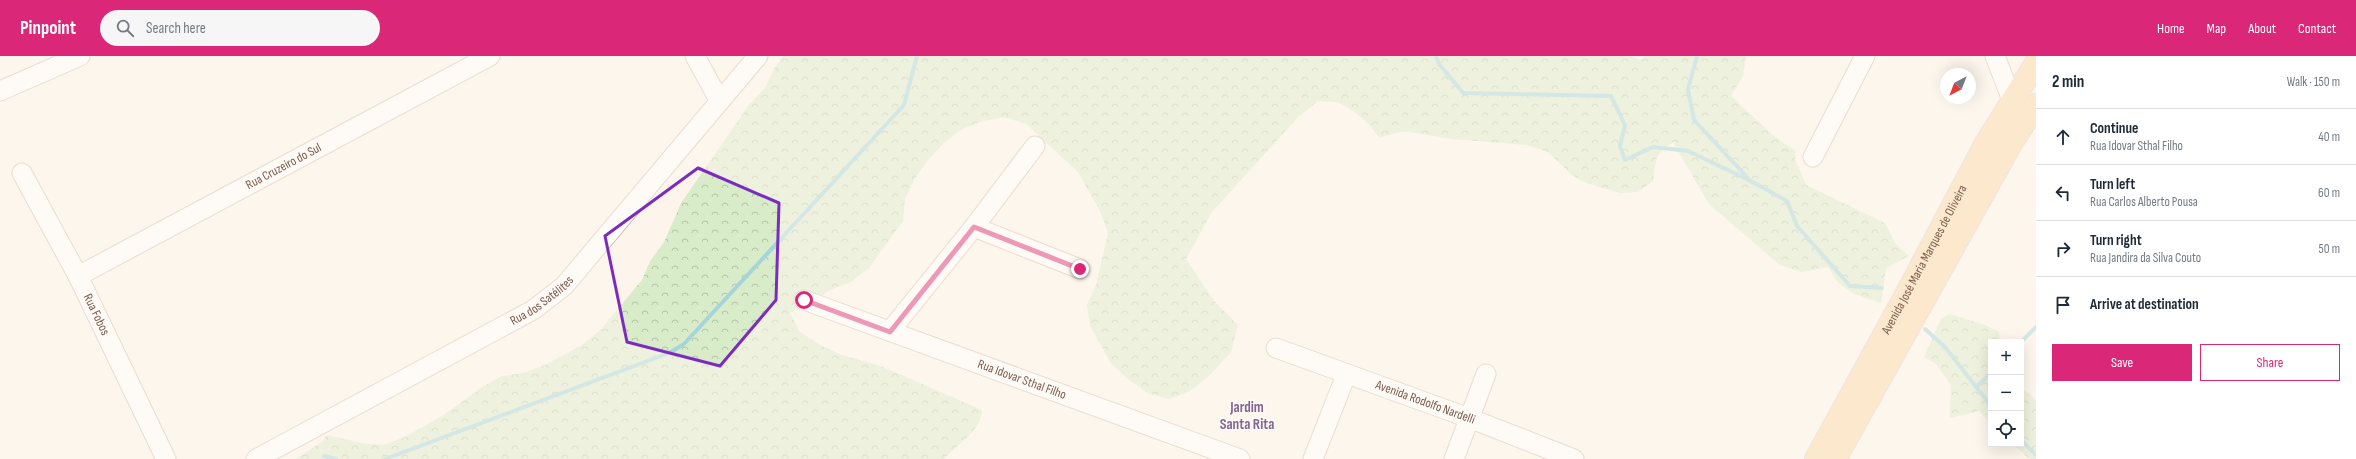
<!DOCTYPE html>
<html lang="en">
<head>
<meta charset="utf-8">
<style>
  :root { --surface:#fff; --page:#f6f6f7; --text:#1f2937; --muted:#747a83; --line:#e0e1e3; --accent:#db2777 }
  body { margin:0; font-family:"Sofia Sans Condensed",sans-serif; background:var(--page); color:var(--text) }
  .controls { position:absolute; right:12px; bottom:12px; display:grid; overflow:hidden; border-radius:0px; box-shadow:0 4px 16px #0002 }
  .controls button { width:36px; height:36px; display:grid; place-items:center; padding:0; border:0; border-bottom:1px solid var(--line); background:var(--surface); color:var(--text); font:20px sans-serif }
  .compass { position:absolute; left:1940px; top:12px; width:36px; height:36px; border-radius:50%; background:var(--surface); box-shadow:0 4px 16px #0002; rotate:222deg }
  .stop { position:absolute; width:12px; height:12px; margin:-9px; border:3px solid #db2777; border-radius:50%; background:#fff }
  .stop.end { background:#db2777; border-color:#fff; box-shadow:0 1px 4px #0008 }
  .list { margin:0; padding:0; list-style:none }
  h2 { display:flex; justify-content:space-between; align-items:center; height:52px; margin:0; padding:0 16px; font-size:17px }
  h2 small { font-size:13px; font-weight:400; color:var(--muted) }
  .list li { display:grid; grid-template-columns:26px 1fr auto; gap:12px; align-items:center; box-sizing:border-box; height:56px; padding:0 16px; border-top:1px solid var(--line) }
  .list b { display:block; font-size:15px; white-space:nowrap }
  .list p { margin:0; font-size:13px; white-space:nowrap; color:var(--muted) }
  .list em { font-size:13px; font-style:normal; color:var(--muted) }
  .actions { display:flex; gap:8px; padding:12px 16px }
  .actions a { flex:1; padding:9px 0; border:1px solid var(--accent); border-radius:0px; text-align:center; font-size:14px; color:var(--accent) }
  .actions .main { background:var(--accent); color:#fff }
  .icon { flex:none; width:22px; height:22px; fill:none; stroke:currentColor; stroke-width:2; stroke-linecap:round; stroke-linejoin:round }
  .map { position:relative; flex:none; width:2036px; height:403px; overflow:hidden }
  header { display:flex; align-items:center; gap:24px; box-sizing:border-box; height:56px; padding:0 20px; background:var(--accent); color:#fff }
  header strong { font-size:19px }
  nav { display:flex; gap:22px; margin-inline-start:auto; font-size:14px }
  .search { width:280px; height:36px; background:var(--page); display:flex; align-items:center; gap:10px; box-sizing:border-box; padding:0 14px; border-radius:22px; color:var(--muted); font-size:15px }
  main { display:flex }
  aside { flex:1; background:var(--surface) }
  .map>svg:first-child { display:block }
  .forest { fill:url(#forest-crowns) }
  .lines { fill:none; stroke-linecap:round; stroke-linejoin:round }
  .stream { stroke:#a5d4da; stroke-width:4 }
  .minor-casing { stroke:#d1bdb0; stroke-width:21 }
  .major-casing { stroke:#dad1cd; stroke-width:24 }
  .minor { stroke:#fff; stroke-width:19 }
  .major { stroke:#fbd7a5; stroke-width:22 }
  .route { stroke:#db2777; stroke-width:5 }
  .marked { fill:none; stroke:#7b2cbf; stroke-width:3; stroke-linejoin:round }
  .labels { text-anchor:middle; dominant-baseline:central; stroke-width:3.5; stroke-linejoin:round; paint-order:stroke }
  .street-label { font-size:13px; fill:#7a5b4d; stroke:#fffaf3 }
  .quarter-label { font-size:15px; font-weight:bold; fill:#836695; stroke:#fffaf3 }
</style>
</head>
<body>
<header>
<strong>Pinpoint</strong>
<div class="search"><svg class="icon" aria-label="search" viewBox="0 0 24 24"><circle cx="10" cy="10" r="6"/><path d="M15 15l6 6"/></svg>Search here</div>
<nav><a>Home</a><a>Map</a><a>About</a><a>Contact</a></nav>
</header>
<main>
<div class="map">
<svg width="2036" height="403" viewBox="0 0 2036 403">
  <defs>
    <pattern id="forest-crowns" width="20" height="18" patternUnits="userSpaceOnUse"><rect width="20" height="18" fill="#d9ecc9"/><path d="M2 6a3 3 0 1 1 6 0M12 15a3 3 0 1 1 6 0" fill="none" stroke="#b5c2a5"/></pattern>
  </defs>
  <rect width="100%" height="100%" fill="#fdf5ec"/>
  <g class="forest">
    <path d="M783 0H1630L1640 4 1646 0H1746L1743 20 1731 40 1775 81 1796 95 1795 103 1806 129 1885 167 1895 187 1909 200 1886 212 1881 247 1854 238 1838 227 1828 211 1802 216 1780 209 1709 148 1673 86C1654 98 1656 104 1653 125L1638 136 1620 137 1586 127 1572 119 1548 96 1527 89 1452 83 1404 75 1379 82C1372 69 1353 53 1339 47 1333 45 1324 46 1318 45L1299 60 1212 156 1186 203 1215 246 1238 269 1231 296 1209 320 1190 335 1169 343 1147 337 1128 323 1111 307 1090 270 1087 249 1096 229 1108 177 1100 155 1078 116 1026 68 1004 61 983 65 962 73 943 88 927 105 914 124 905 143 903 165 869 212 851 226 830 234 790 257 800 276 820 289 839 298 883 311 982 354C981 376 957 388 944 403H296L323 385 326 379 362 387 383 389 405 381 442 360 484 330 502 320 524 317 545 309 582 289 600 274 642 224 650 205 664 186 681 147 749 49 765 32 774 13Z"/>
    <polygon points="1950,258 1985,269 1999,276 2000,286 1991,286 1991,368 1979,355 1950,362 1951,329 1936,308 1924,301 1941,263"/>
    <polygon points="2021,332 2031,339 2036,345 2036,403 2029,403 2013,388 2021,388"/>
  </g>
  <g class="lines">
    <g class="stream">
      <polyline points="1436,0 1439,8 1463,37 1611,40 1625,69 1620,90 1625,104 1653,91 1688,95 1749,124 1787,145 1797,170 1850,230 1882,232"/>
      <polyline points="1697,0 1688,34 1694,64 1747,121"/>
      <polyline points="1925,273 1945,291 1991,350"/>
      <polyline points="2021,286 2036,271"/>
      <polyline points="1976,331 1991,317"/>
      <polyline points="2021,384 2036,399"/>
      <polyline points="324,400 336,403"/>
      <polyline points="385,403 669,297 684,288 904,49 917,0"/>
    </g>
    <g class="minor-casing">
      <g id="minor">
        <polyline points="695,0 719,44"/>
        <polyline points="1995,0 2012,44"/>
        <polyline points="0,35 80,0"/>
        <polyline points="1813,101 1865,0"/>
        <path id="s1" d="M22 117 78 220 166 403"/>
        <polyline points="974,171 1080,213"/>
        <path id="s2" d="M78 220 490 0"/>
        <path id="s3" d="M804 244 1240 403"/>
        <polyline points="890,275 974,171 1035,90"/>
        <path id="s4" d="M1276 292 1469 362 1574 403"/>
        <path id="s5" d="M256 403 533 254 564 230 758 0"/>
        <polyline points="1313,403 1346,319"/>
        <polyline points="1454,403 1486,318"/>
      </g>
    </g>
    <g class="major-casing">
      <g id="major">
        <path id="s6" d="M1816 403 1907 237 1986 87 2036 7"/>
        <polyline points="1835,403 2012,86 2036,49"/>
      </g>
    </g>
    <use href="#minor" class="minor"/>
    <use href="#major" class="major"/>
  </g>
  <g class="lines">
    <polyline class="route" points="804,244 890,276 974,171 1080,213"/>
  </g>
  <path d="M0 0H2036V403H0ZM698 112 779 147 776 244 720 310 627 286 605 180Z" fill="#fdf5ec" fill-opacity=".55" fill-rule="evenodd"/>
  <path class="marked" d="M698 112 779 147 776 244 720 310 627 286 605 180Z"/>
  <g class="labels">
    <g class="street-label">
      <text stroke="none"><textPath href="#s2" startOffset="233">Rua Cruzeiro do Sul</textPath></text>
      <text stroke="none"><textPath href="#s6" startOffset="227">Avenida José Maria Marques de Oliveira</textPath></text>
      <text stroke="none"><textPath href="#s5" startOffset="327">Rua dos Satélites</textPath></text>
      <text stroke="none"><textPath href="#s1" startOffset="160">Rua Fobos</textPath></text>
      <text stroke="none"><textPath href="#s3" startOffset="232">Rua Idovar Sthal Filho</textPath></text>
      <text stroke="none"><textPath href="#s4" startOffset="159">Avenida Rodolfo Nardelli</textPath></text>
    </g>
    <g class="quarter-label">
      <text x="1247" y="351">Jardim<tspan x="1247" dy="17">Santa Rita</tspan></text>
    </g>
  </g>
</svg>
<div class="controls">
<button>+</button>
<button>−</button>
<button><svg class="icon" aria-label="locate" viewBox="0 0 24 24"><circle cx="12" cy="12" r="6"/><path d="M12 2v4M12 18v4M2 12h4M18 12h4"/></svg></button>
</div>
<svg class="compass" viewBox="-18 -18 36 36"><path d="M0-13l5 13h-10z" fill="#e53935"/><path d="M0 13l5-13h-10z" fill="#747a83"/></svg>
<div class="stop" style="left:804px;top:244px"></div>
<div class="stop end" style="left:1080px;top:213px"></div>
</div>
<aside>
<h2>2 min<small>Walk · 150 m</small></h2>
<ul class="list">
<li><svg class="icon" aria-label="ahead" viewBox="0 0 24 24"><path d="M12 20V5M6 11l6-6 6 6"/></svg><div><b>Continue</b><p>Rua Idovar Sthal Filho</p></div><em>40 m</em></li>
<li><svg class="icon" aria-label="left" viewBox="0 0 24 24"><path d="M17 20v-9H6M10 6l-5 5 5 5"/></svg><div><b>Turn left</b><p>Rua Carlos Alberto Pousa</p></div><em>60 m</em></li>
<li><svg class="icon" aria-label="right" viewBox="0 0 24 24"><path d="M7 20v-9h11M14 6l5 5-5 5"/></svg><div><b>Turn right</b><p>Rua Jandira da Silva Couto</p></div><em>50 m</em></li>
<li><svg class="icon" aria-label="arrive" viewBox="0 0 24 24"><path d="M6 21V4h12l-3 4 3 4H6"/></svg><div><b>Arrive at destination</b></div></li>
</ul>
<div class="actions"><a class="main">Save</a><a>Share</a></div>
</aside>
</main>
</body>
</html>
